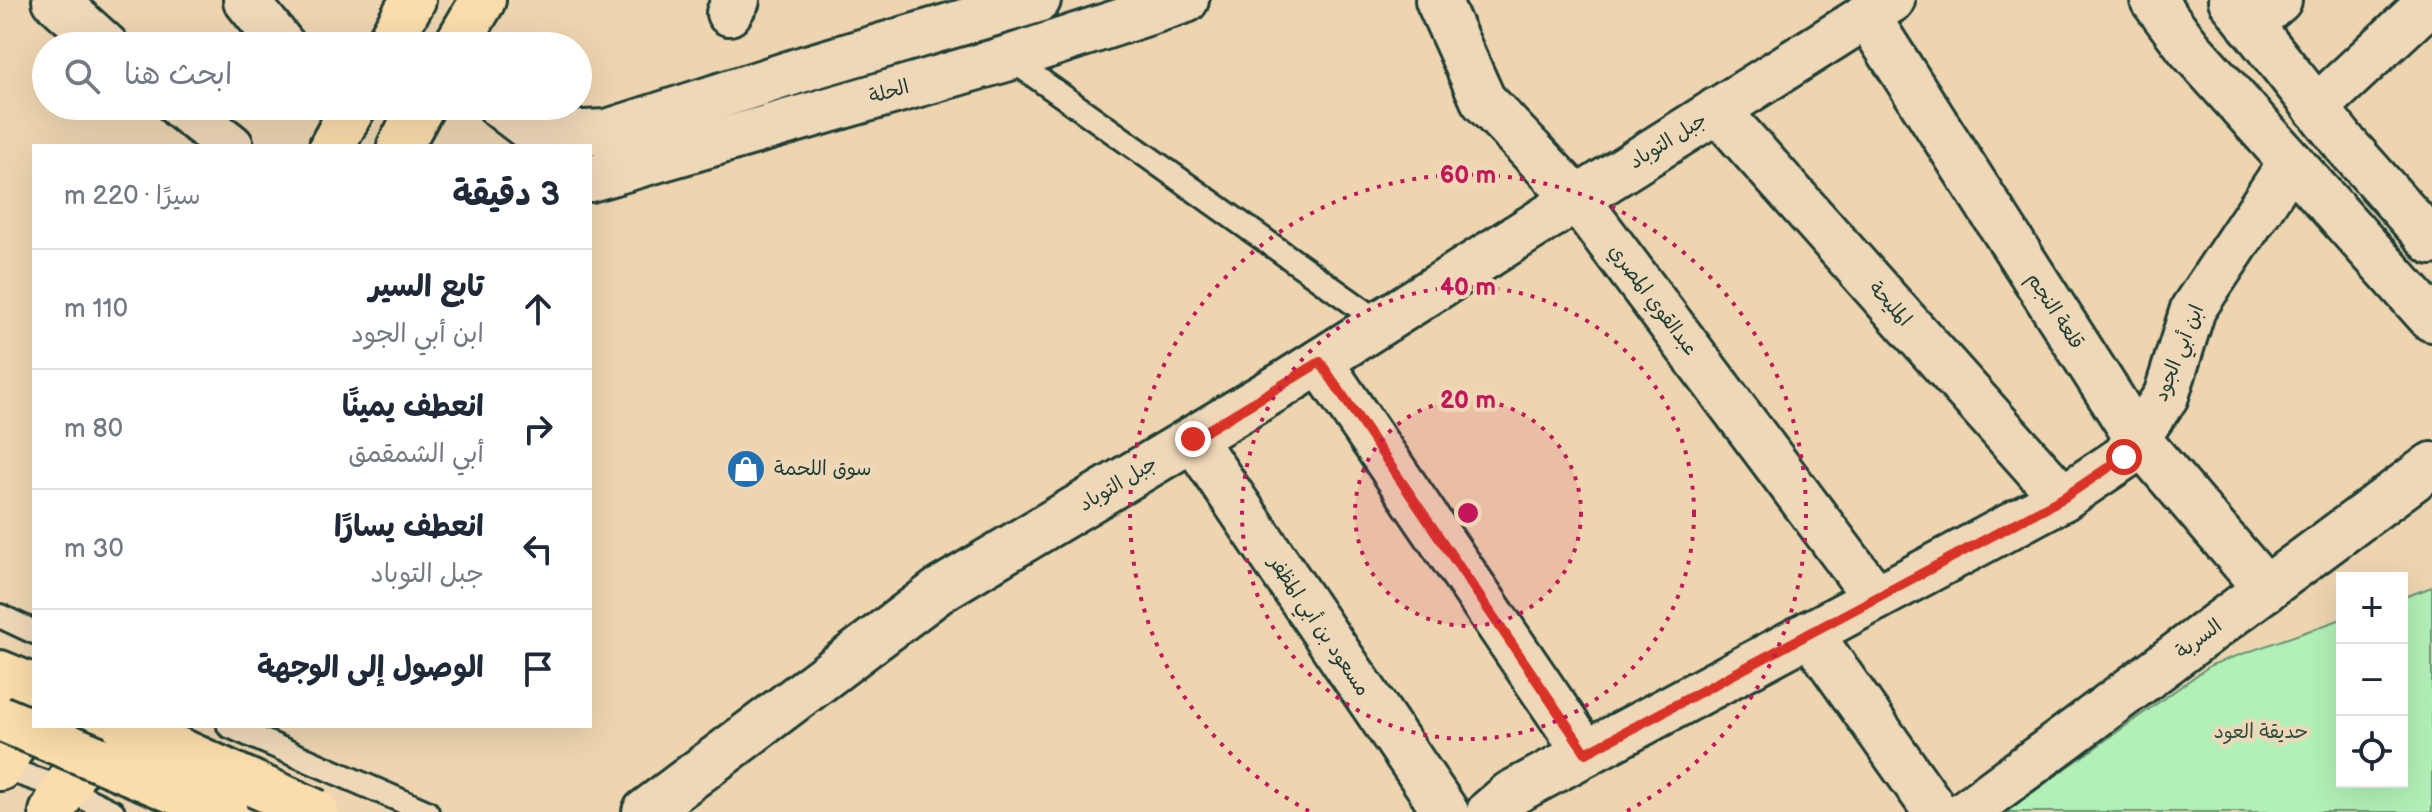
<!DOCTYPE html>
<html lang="ar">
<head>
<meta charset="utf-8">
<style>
  :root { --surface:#fff; --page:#f6f6f7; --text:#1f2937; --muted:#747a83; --line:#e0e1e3 }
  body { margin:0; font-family:"Balsamiq Sans","Playpen Sans Arabic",sans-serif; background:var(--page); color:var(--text); direction:rtl }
  .controls { position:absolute; right:24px; bottom:24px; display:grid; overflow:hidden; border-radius:0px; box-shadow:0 8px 32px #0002 }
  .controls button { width:72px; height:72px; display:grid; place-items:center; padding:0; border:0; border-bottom:2px solid var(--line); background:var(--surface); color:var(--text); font:40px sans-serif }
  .stop { position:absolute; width:24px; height:24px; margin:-18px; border:6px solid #d93025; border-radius:50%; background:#fff }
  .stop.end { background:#d93025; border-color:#fff; box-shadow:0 2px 8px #0008 }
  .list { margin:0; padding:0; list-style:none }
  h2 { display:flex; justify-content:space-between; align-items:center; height:104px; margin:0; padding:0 32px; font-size:34px }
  h2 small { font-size:26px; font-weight:400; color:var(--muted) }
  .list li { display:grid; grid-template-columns:52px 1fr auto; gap:24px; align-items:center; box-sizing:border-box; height:120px; padding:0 32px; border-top:2px solid var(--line) }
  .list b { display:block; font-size:30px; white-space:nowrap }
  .list p { margin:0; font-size:26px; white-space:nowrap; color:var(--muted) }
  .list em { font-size:26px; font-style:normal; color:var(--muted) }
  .icon { flex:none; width:44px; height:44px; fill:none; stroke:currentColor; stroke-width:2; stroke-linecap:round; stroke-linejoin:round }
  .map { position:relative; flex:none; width:2432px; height:812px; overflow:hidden; direction:ltr }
  .search { position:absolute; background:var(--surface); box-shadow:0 8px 32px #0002; left:32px; top:32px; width:560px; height:88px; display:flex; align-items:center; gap:20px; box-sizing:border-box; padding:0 28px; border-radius:44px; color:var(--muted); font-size:30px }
  .panel { position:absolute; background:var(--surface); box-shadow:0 8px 32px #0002; left:32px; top:144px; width:560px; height:584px; border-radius:0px; direction:rtl }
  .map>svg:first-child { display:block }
  .green { fill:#b2f0b7; stroke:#689676; stroke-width:2 }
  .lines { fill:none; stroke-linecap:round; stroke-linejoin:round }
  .service-casing { stroke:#1f3d34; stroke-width:28 }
  .minor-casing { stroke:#1f3d34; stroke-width:50 }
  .tertiary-casing { stroke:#1f3d34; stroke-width:50 }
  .secondary-casing { stroke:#1f3d34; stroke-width:50 }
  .primary-casing { stroke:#1f3d34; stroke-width:50 }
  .service { stroke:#efd8b8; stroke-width:22 }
  .minor { stroke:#efd8b8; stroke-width:44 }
  .tertiary { stroke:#efd8b8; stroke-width:44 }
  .secondary { stroke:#efd8b8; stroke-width:44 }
  .primary { stroke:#fbddab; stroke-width:44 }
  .primary-bridge-casing { stroke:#1f3d34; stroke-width:50; stroke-linecap:butt }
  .primary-bridge { stroke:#fbddab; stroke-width:44 }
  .route { stroke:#d93025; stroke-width:10 }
  .ring { fill:none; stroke:#c2185b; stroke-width:4; stroke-dasharray:4 8 }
  .labels { text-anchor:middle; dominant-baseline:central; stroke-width:8; stroke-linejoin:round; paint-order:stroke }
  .street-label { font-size:20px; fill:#1f3d34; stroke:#efd8b8 }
  .poi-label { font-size:20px; fill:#1f3d34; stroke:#efd8b8; text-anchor:start }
  .park-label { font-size:20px; fill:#2e4f41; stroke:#efd8b8 }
  .centre { fill:#c2185b; stroke:#efd8b8; stroke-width:4 }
  .ring-label { font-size:24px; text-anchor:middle; font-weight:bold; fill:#c2185b; stroke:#efd8b8; stroke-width:8; stroke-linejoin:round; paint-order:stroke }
</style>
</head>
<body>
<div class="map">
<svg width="2432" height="812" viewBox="0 0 2432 812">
  <rect width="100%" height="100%" fill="#eed5b0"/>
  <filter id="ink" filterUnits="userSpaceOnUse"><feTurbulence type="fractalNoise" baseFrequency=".0125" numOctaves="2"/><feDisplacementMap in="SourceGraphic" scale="16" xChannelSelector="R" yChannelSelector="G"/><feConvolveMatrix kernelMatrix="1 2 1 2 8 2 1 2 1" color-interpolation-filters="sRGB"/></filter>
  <g filter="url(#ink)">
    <polygon class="green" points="2432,587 2432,812 2005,812 2211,665 2342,619 2342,782 2402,782 2402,598"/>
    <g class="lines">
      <g class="service-casing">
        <g id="service">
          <polyline points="1009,58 1381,323"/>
          <polyline points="0,616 34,632"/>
          <polyline points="229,726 427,812"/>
          <polyline points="0,767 65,789 113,812"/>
        </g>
      </g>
      <g class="minor-casing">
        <g id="minor">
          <polyline points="55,0 106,46"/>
          <polyline points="246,0 283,46"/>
          <polyline points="1438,0 1483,100 1577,199 1876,598"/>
          <polyline points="729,13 737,0"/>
          <polyline points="1867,16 2137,438 2266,589"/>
          <polyline points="2250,25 2279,0"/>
          <polyline points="180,106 231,146"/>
          <polyline points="2316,108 2432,0"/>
          <polyline points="1717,110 2063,498"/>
          <polyline points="1320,362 1586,753"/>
          <polyline points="1193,439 1446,812"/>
          <polyline points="1810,633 1936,812"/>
          <polyline points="645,812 940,590 1284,384 1892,0"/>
          <polyline points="1489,812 1510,794 2063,498 2124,457 2166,396 2193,309 2291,162"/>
          <polyline points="1966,812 2432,465"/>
        </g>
      </g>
      <g class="tertiary-casing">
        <g id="tertiary">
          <polyline points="2153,0 2189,48 2432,319"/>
          <polyline points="2231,0 2345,144 2432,242"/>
        </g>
      </g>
      <g class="secondary-casing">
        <g id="secondary">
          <polyline points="500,106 538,135 607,132 807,68 1038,0"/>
          <polyline points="590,179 1009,58 1186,0"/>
        </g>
      </g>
      <g class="primary-casing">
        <g id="primary">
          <polyline points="387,46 413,0"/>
          <polyline points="456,46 483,0"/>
          <polyline points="332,146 354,106"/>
          <polyline points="400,146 422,106"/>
          <polyline points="0,673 34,687"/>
          <polyline points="0,768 34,708"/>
          <polyline points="52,812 100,726"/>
        </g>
      </g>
      <use href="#service" class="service"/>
      <use href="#minor" class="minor"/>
      <use href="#tertiary" class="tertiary"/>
      <use href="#secondary" class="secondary"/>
      <use href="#primary" class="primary"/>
      <g class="primary-bridge-casing">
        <g id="primary-bridge">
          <polyline points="0,718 225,812"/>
          <polyline points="125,726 316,812"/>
        </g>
      </g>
      <use href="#primary-bridge" class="primary-bridge"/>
    </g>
  </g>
  <g class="lines" filter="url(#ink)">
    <polyline class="route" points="1193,439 1320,362 1586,753 2063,498 2124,457"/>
  </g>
  <circle cx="1468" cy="513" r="113" fill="#c2185b" fill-opacity=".12"/>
  <g class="ring">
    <circle cx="1468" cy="513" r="113"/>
    <circle cx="1468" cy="513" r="226"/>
    <path d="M1309 811A338 338 0 1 1 1627 811"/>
  </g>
  <defs>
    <g id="shop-disc" transform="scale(2)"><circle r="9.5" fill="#1f6fb2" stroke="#efd8b8"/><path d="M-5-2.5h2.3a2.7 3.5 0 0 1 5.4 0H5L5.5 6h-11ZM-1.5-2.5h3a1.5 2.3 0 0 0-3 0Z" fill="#fff"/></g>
  </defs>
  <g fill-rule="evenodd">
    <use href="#shop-disc" x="746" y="469"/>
  </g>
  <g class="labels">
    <g class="street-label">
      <text transform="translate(889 92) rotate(-16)">الحلة</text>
      <text transform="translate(1668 141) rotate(-32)">جبل التوباد</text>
      <text transform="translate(1653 300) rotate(53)">عبدالقوي المصري</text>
      <text transform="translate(1890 304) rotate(48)">المليحة</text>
      <text transform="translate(2055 311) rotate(57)">قلعة النجم</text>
      <text transform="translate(2179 353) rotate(-68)">ابن أبي الجود</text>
      <text transform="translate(1118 484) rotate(-31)">جبل التوباد</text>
      <text transform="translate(1319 626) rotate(56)">مسعود بن أبي المظفر</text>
      <text transform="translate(2199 639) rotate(-37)">السربة</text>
    </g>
    <g class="poi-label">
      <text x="774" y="469">سوق اللحمة</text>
    </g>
    <g class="park-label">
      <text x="2261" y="732">حديقة العود</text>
    </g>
  </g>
  <circle cx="1468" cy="513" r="12" class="centre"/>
  <g class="ring-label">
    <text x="1468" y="183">60 m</text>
    <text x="1468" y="295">40 m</text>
    <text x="1468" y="408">20 m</text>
  </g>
</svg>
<div class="controls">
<button>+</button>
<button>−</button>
<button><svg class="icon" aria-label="locate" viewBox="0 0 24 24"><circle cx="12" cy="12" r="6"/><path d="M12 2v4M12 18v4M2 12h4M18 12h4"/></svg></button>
</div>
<div class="stop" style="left:2124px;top:457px"></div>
<div class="stop end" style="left:1193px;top:439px"></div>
<div class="search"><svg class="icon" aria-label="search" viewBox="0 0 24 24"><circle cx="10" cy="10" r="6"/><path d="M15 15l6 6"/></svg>ابحث هنا</div>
<section class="panel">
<h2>3 دقيقة<small>سيرًا · 220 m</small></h2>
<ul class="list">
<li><svg class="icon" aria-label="ahead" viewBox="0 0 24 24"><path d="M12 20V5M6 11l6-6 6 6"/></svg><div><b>تابع السير</b><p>ابن أبي الجود</p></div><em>110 m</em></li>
<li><svg class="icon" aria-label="right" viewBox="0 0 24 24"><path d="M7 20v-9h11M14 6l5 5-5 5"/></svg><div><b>انعطف يمينًا</b><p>أبي الشمقمق</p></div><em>80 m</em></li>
<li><svg class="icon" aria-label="left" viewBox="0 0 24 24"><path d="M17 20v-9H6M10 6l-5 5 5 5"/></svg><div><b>انعطف يسارًا</b><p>جبل التوباد</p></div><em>30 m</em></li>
<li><svg class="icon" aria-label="arrive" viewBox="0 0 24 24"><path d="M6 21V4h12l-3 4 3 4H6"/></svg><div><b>الوصول إلى الوجهة</b></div></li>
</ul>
</section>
</div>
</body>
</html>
